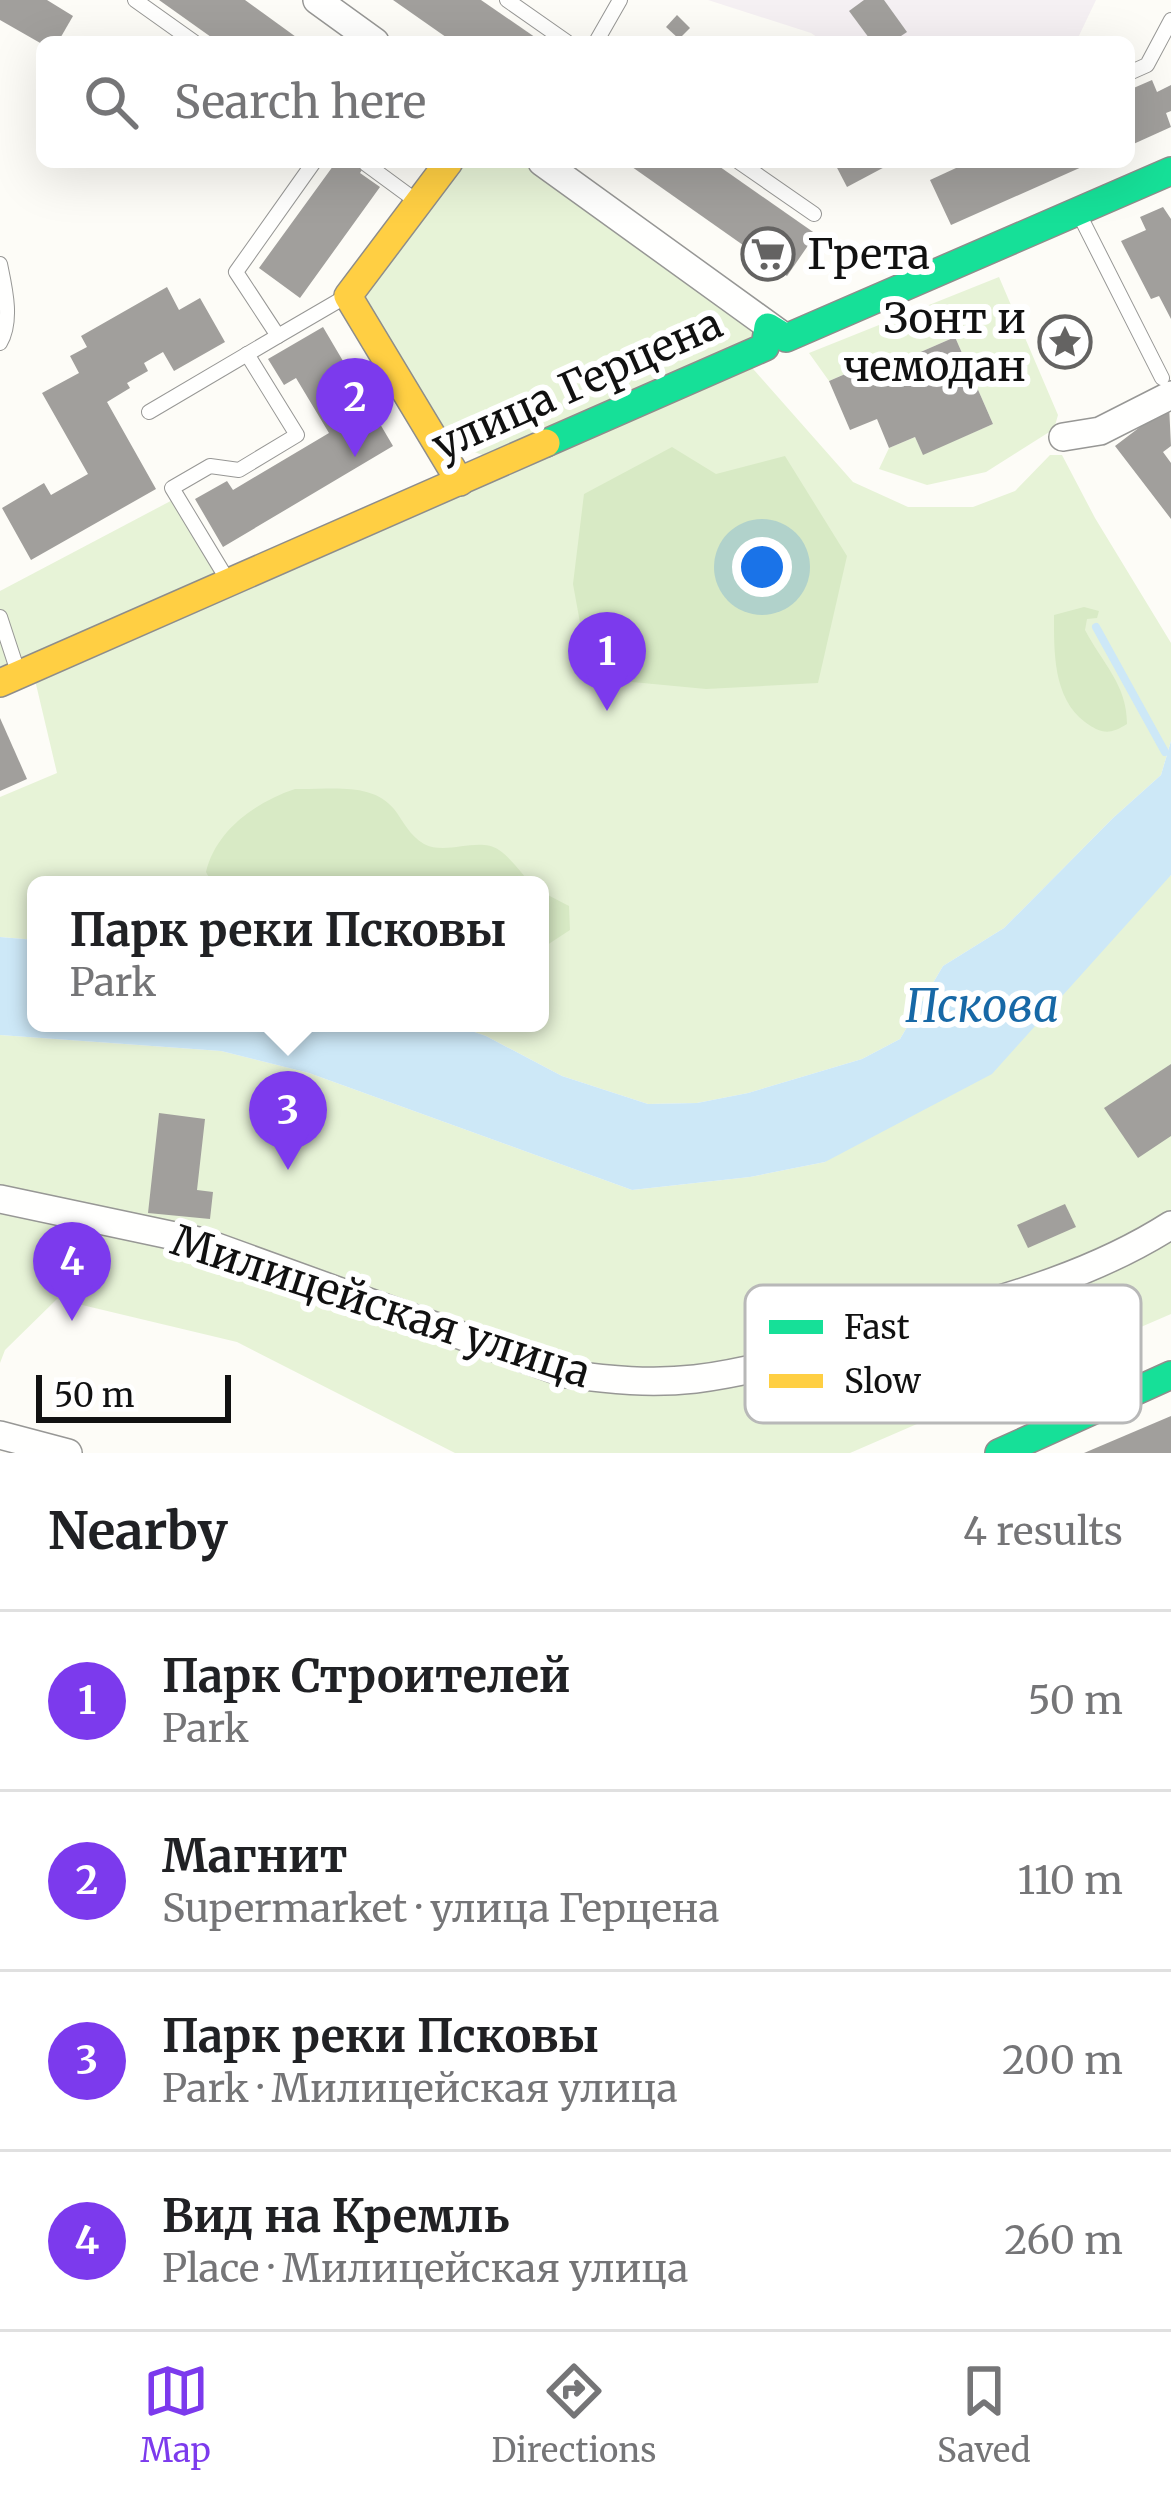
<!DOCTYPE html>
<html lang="en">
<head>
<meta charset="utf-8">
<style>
  :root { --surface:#fff; --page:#f2f2f2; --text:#202124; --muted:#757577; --line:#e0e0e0; --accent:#7c3aed }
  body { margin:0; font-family:Merriweather,serif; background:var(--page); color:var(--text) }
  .scale { position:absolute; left:36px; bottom:30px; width:195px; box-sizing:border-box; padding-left:12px; border:6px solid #111; border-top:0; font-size:33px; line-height:42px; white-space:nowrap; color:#111; -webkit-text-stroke:9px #fff; paint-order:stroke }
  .you { position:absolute; left:762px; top:567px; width:42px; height:42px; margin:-30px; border:9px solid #fff; border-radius:50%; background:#1a73e8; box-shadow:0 0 0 18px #1a73e833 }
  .badge { display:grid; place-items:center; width:78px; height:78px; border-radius:50%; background:var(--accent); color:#fff; font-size:39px; font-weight:700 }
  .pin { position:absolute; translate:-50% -99px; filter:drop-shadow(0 3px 6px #0008) }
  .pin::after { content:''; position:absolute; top:63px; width:42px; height:36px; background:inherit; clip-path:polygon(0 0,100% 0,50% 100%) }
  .popup { position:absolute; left:27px; top:876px; width:522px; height:156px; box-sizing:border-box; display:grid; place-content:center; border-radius:18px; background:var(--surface); filter:drop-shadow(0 3px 9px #0005); font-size:39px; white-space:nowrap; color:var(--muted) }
  .popup b { font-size:45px; color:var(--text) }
  .popup::after { content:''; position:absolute; left:50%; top:100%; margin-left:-24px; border:24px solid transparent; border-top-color:var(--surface) }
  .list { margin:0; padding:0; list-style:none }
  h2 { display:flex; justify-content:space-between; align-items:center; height:156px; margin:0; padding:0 48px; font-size:51px }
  h2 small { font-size:39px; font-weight:400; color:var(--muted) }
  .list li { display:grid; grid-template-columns:78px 1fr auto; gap:36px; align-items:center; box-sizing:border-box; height:180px; padding:0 48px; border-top:3px solid var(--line) }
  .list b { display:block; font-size:45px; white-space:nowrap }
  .list p { margin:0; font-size:39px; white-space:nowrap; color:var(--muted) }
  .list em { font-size:39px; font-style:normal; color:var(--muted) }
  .icon { flex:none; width:66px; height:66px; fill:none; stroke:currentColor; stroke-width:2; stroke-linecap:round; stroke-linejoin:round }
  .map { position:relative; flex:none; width:1171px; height:1453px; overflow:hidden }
  .search { position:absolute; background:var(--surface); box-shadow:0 12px 48px #0002; left:36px; right:36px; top:36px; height:132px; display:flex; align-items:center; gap:30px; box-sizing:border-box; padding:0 42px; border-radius:18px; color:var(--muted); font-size:45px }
  .sheet { height:876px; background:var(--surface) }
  nav { display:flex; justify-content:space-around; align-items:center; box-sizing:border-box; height:168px; border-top:3px solid var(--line); background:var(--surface); font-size:33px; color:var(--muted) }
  nav a { display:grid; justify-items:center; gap:6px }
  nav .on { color:var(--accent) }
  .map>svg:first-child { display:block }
  .industrial { fill:#f5f0f3 }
  .green { fill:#e7f3d7 }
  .forest { fill:#d8eac5 }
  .water { fill:#cde8f7 }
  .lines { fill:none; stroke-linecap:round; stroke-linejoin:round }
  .stream { stroke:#cde8f7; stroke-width:8 }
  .building { fill:#a19f9c }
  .lane-casing { stroke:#979795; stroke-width:16 }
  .street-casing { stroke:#979795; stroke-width:30 }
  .fast-casing { stroke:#8e8d8b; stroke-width:30 }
  .slow-casing { stroke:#8e8d8b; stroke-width:30 }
  .lane { stroke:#fffffe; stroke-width:14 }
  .street { stroke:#fffffe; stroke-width:27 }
  .fast { stroke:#16e098; stroke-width:27 }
  .slow { stroke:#ffcf43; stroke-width:27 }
  .labels { text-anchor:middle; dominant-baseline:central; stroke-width:12; stroke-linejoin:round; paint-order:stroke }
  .poi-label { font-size:42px; fill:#111; stroke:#fff; text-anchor:start }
  .street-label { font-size:42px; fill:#111; stroke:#fff }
  .water-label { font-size:45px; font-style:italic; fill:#1768a6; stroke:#fff }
  .key { fill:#fff; stroke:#b8b8b8; stroke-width:3 }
  .key-label { font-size:33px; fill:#111 }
</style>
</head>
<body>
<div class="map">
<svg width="1171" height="1453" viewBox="0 0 1171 1453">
  <rect width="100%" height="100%" fill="#fdfcf7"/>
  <polygon class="industrial" points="708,0 1096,0 1076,42 824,42 811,33"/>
  <g class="green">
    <polygon points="458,162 528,162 760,334 490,458 454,444 359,294"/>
    <polygon points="999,277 1058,415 1054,429 986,472 927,485 879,469 889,448 915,437 923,454 993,424 955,337 877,371 872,362 829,381 809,353"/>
    <polygon points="746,361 853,482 908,507 973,507 1015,491 1050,455 1062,455 1095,518 1171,643 1171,741 1161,775 1113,818 1004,928 943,966 900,1039 862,1059 748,1093 697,1103 648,1104 562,1076 486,1036 448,1023 540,1023 540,885 36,885 36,940 0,937 0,797 57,773 35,680"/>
    <polygon points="182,495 229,573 0,673 0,591"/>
    <polygon points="1171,875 1171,1314 850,1453 455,1453 237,1342 57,1299 5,1350 0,1363 0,1035 221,1051 309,1073 632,1190 750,1177 825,1162"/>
  </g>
  <g class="forest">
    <polygon points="672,447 716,474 785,456 847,556 818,683 706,689 590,678 573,584 584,494"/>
    <path d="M1084 607 1099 611 1097 618 1087 619 1085 630C1102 663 1127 684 1127 724 1110 735 1101 734 1085 722 1053 698 1054 652 1054 615Z"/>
    <path d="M295 789C327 790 372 781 394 809 404 822 409 835 424 844 447 856 478 836 499 850 511 858 522 874 532 885L212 883 206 872C216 830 256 802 295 789Z"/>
    <polygon points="540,891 569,906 570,930 547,945 540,944"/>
  </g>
  <polygon class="water" points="1171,741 1171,875 992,1074 825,1162 750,1177 632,1190 309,1073 221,1051 0,1035 0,937 36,940 36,1023 448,1023 486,1036 562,1076 648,1104 697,1103 748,1093 862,1059 900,1039 943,966 1004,928 1113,818 1161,775"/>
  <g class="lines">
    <polyline class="stream" points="1096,627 1165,752"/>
  </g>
  <g class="building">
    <polygon points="0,0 47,0 73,16 58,42 42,44 0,20"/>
    <polygon points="159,0 245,0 303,42 218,42"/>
    <polygon points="393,0 481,0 542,42 453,42"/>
    <polygon points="864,0 884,0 907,32 892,42 872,42 849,11"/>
    <polygon points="677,15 690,28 679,39 666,27"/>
    <polygon points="1152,80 1157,92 1171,85 1171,111 1166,113 1171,127 1129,146 1129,90"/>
    <polygon points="336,162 367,162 360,173 380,187 300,298 259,268"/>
    <polygon points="625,162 713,162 816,234 787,276"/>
    <polygon points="834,162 894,162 847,187"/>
    <polygon points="969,162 1093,162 951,225 930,180"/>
    <polygon points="1163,207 1171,219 1171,319 1159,296 1151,299 1121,241 1146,230 1140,217"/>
    <polygon points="167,287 179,310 200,298 225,342 174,371 163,352 144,363 148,371 127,383 130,388 107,402 156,489 31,560 2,508 44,483 51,495 88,474 42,393 79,373 70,356 87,347 81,336"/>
    <polygon points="323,327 393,446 223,547 195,499 227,481 233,490 329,433 296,378 284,385 268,359"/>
    <polygon points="955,337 993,424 923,455 915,437 889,448 877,419 850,430 829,381 873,362 877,371"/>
    <polygon points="1169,405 1171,446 1163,452 1171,463 1171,519 1115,446"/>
    <polygon points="0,718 27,779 0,791"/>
    <polygon points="1171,1064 1171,1136 1138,1158 1104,1108"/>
    <polygon points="159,1113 205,1119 197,1190 213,1192 210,1219 148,1213"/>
    <polygon points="1065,1204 1076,1227 1028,1248 1017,1225"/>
    <polygon points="1171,1416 1171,1453 1084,1453"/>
  </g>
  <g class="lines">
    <g class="lane-casing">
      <g id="lane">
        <polyline points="135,0 194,42"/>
        <polyline points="507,0 567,42"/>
        <polyline points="596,42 620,0"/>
        <polyline points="1129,73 1147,65 1171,20"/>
        <polyline points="314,162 236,272 278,336 345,297"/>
        <polyline points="739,162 814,214"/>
        <polyline points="366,164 415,200"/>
        <polyline points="1078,212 1162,378"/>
        <path d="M0 264C5 288 13 321 0 343"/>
        <polyline points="149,412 278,336"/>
        <polyline points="227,579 172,488 210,466 239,470 297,435 247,354"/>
        <polyline points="0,617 19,675"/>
      </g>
    </g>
    <g class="street-casing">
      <g id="street">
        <polyline points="317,0 375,42"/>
        <polyline points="542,162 783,336"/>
        <polyline points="1063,437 1100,431 1171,395"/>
        <path d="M0 1199 203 1242 567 1374C610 1380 651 1384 695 1379 760 1371 826 1349 890 1331 987 1303 1085 1280 1171 1225"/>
        <polyline points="0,1435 68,1453"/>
      </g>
    </g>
    <g class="fast-casing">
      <g id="fast">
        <polyline points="546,443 765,347 768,327 786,338 1171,171"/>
        <polyline points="999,1453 1171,1375"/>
      </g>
    </g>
    <g class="slow-casing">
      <g id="slow">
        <polyline points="449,162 348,296 460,482"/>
        <polyline points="0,683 546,443"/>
      </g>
    </g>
    <use href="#lane" class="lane"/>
    <use href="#street" class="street"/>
    <use href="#fast" class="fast"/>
    <use href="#slow" class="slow"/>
  </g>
  <defs>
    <g id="supermarket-ring" transform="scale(2.7)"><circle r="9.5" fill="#fff" stroke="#646362" stroke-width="1.5"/><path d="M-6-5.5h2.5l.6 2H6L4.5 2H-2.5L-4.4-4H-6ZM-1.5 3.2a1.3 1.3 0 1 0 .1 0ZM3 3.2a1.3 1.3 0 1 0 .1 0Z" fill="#646362"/></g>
    <g id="sight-ring" transform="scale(2.7)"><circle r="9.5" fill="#fff" stroke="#646362" stroke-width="1.5"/><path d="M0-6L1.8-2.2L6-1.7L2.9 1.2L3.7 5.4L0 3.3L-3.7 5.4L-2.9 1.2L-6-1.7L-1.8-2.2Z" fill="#646362"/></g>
  </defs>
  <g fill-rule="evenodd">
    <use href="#supermarket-ring" x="768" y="254"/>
    <use href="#sight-ring" x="1065" y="342"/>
  </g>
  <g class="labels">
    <g class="poi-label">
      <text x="807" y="254">Грета</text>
      <text x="1026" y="318" text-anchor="end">Зонт и<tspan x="1026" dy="48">чемодан</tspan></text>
    </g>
    <g class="street-label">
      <text transform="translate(577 384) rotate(-24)">улица Герцена</text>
      <text transform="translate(381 1306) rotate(18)">Милицейская улица</text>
    </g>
    <g class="water-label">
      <text x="982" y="1006">Пскова</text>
    </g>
  </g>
  <rect x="745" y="1285" width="396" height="138" rx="18" class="key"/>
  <rect x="769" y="1320" width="54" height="14" fill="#16e098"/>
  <rect x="769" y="1374" width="54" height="14" fill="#ffcf43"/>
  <g class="key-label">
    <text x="844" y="1339">Fast</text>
    <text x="844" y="1393">Slow</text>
  </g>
</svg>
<div class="scale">50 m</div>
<div class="you"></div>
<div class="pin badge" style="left:607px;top:711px">1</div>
<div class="pin badge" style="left:355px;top:457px">2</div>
<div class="pin badge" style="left:288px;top:1170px">3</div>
<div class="popup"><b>Парк реки Псковы</b>Park</div>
<div class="pin badge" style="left:72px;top:1321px">4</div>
<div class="search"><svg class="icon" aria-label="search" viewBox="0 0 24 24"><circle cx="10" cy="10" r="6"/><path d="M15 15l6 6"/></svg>Search here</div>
</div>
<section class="sheet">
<h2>Nearby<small>4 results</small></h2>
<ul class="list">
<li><span class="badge">1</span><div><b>Парк Строителей</b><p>Park</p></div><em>50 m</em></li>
<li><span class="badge">2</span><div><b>Магнит</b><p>Supermarket · улица Герцена</p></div><em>110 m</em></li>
<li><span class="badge">3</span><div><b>Парк реки Псковы</b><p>Park · Милицейская улица</p></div><em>200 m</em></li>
<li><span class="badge">4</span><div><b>Вид на Кремль</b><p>Place · Милицейская улица</p></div><em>260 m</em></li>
</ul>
</section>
<nav>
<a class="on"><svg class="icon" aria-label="map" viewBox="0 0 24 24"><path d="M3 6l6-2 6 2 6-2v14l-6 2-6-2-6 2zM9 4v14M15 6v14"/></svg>Map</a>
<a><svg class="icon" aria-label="directions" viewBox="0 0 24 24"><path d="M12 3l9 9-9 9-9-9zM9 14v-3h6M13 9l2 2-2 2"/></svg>Directions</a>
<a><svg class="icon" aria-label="saved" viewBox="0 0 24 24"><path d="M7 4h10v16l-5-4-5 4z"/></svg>Saved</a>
</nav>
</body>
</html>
